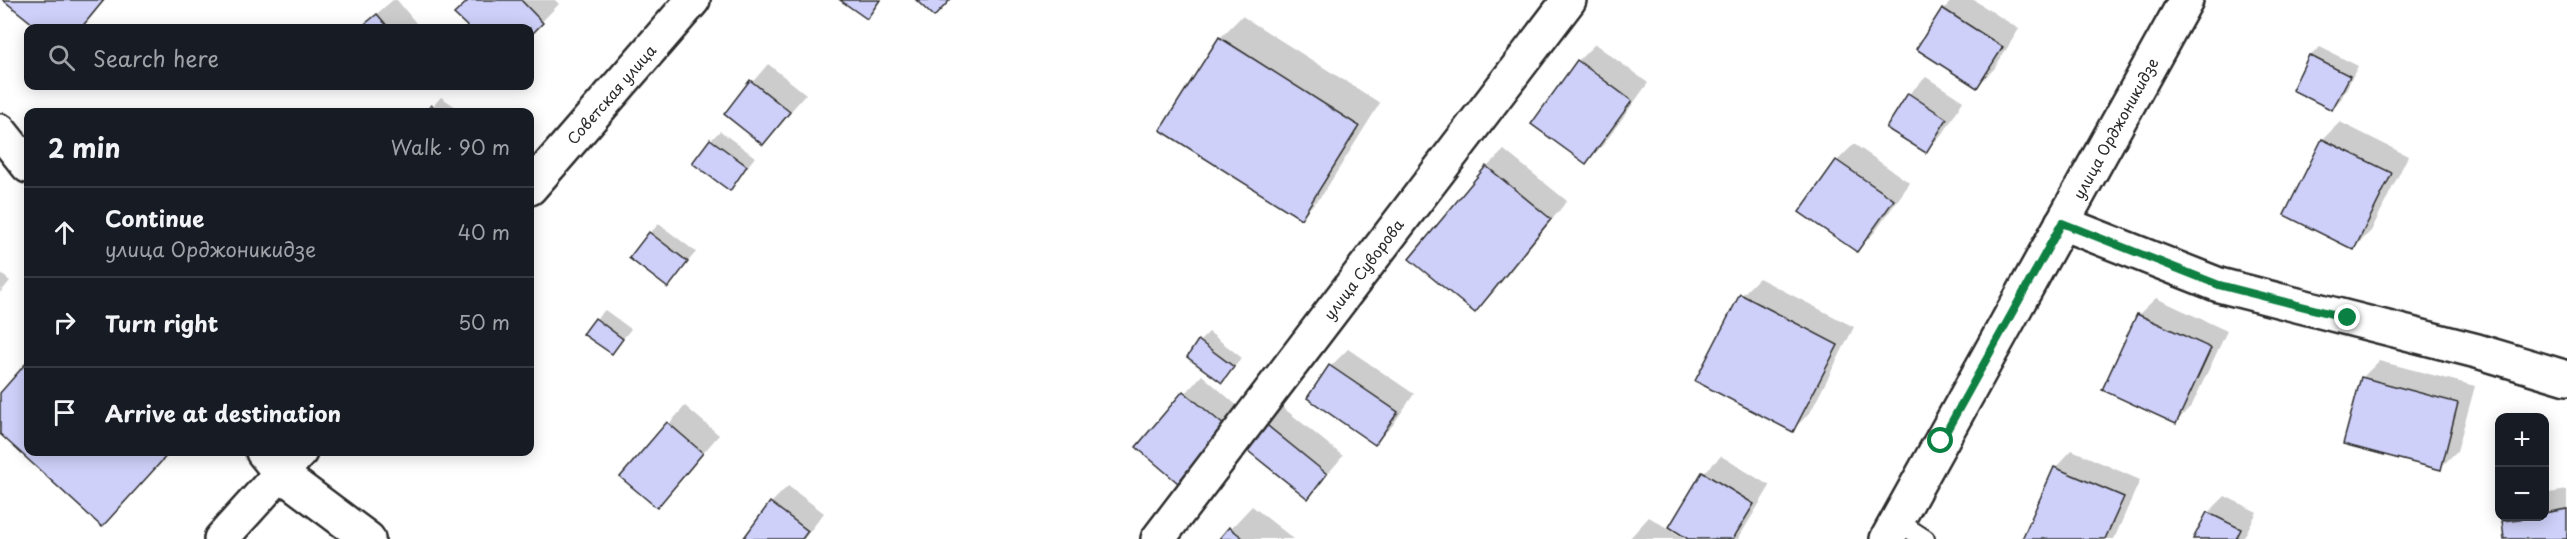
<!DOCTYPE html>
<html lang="en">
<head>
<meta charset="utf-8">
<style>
  :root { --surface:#171b24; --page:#20242c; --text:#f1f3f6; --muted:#9ea1a6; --line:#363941 }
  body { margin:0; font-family:"Playpen Sans",sans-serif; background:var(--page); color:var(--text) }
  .controls { position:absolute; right:18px; bottom:18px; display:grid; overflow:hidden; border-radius:12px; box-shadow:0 3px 15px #0003 }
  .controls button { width:54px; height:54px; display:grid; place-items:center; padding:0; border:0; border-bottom:2px solid var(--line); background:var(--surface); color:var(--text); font:30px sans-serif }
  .stop { position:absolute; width:18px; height:18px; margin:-14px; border:4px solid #0b8043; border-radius:50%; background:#fff }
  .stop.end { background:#0b8043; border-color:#fff; box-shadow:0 2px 6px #0008 }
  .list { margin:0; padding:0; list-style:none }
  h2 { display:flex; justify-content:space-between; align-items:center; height:78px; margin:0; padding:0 24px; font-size:26px }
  h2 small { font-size:20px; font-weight:400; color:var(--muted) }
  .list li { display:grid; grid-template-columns:39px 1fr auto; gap:18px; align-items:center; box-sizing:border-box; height:90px; padding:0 24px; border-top:2px solid var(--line) }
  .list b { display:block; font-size:22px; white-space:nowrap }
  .list p { margin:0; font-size:20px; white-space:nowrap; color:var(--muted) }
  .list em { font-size:20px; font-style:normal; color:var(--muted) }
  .icon { flex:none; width:33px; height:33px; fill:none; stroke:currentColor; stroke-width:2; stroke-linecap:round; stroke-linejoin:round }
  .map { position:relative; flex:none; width:2567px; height:539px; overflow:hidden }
  .search { position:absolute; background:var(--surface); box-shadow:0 3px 15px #0003; left:24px; top:24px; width:510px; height:66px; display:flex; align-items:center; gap:15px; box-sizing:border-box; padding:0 21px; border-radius:12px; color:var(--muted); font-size:22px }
  .panel { position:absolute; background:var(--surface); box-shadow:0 3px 15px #0003; left:24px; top:108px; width:510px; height:348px; border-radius:12px }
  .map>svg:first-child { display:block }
  .shadow { fill:#0003 }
  .building { fill:#ced0f9; stroke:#2b2b2b; stroke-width:1.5 }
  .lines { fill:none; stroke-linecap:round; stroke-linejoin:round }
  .lane-casing { stroke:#2b2b2b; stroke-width:22 }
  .street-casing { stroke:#2b2b2b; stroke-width:38 }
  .lane { stroke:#fff; stroke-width:18 }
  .street { stroke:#fff; stroke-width:33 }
  .route { stroke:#0b8043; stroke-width:8 }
  .labels { text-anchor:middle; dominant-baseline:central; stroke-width:5; stroke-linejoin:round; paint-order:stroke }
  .street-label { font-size:15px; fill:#2b2b2b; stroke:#fff }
</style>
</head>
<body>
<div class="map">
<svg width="2567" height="539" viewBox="0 0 2567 539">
  <rect width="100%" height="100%" fill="#fff"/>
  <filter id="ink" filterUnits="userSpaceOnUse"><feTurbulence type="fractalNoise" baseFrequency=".0167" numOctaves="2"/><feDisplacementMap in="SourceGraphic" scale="12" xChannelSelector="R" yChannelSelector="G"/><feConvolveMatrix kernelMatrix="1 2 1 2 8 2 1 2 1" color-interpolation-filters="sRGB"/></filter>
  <g filter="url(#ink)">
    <g class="shadow">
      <polygon points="6,0 105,0 82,28 41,28"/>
      <polygon points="393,0 397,0 420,28 360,28"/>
      <polygon points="470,0 555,0 559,4 530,34 530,28 471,28 456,14"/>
      <polygon points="1952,0 1974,0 2019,29 1994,69 1977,86 1918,49 1944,9"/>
      <polygon points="1242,16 1380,103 1323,194 1301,217 1220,38"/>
      <polygon points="1595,44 1648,83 1603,145 1586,162 1578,61"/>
      <polygon points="2320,47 2358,66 2341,99 2332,108 2310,56"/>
      <polygon points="768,64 806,94 763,143 726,113"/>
      <polygon points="1926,77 1963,101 1943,134 1925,151 1909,94"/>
      <polygon points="441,97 463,112 428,112"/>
      <polygon points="2340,122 2408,156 2371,231 2354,248 2286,214 2323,139"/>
      <polygon points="720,131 755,157 730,189 711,140"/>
      <polygon points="1854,144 1910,183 1874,233 1857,250 1837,161"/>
      <polygon points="1504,150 1567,201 1492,294 1475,311 1487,167"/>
      <polygon points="659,224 696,252 668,286 650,233"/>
      <polygon points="0,273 10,281 0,293"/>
      <polygon points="1759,278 1854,327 1810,413 1792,430 1742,295"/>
      <polygon points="2156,298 2227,331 2192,405 2175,423 2138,315"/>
      <polygon points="605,310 631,329 612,352 596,319"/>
      <polygon points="1209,332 1242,358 1222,381 1200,341"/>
      <polygon points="1348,349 1414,394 1392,426 1375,443 1309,398 1331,366"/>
      <polygon points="2379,361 2475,386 2457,451 2440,468 2362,378"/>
      <polygon points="28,364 28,452 171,452 102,525 0,432 0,395"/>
      <polygon points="1202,375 1241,409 1178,481 1138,447"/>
      <polygon points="685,406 719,435 657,506 622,477"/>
      <polygon points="1281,406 1343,456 1308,497 1264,423"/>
      <polygon points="2072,450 2140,480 2114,539 2024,539 2055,468"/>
      <polygon points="1721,456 1770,486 1738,539 1691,539 1704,473"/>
      <polygon points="788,486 824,513 804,539 744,539 771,503"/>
      <polygon points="2567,490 2567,539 2506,539 2504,522 2509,516 2544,516 2544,494"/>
      <polygon points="2225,496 2257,512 2243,539 2195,539 2208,513"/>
      <polygon points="1252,506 1294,539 1221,539"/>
      <polygon points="1649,517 1685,539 1629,539"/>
    </g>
    <g class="building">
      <polygon points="3,0 104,0 81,28 38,28"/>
      <polygon points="469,0 521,0 543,23 530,36 530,28 469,28 454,14"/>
      <polygon points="840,0 880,0 867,19"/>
      <polygon points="916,0 950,0 934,17"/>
      <polygon points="1942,8 2003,47 1977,88 1916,49"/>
      <polygon points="377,14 389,28 360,28"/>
      <polygon points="1219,37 1359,126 1301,219 1160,130"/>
      <polygon points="2309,55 2350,76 2332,110 2292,90"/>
      <polygon points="1577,60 1632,101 1586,164 1531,124"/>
      <polygon points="750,80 790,112 763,145 724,114"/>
      <polygon points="1908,93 1947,119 1926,153 1886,128"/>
      <polygon points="431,105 441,112 426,112"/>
      <polygon points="710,139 747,166 730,191 692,163"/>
      <polygon points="2322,139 2392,173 2354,250 2284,215"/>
      <polygon points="1836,160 1894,200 1857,252 1799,212"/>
      <polygon points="1486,166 1551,219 1475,313 1409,259"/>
      <polygon points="649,232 688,262 668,288 629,258"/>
      <polygon points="1740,294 1838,345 1793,432 1695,381"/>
      <polygon points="2137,314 2211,348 2176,424 2102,390"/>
      <polygon points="595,318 623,339 612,354 583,334"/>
      <polygon points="1198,340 1234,367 1222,383 1187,357"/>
      <polygon points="28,361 28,452 170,452 102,527 0,434 0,393"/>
      <polygon points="1329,365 1398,412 1375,445 1307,398"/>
      <polygon points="2361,377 2458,403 2441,470 2343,444"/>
      <polygon points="1183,391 1225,426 1178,483 1136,447"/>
      <polygon points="667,422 703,453 657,508 620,477"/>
      <polygon points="1263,422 1327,474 1308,499 1243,447"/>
      <polygon points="2054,467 2124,497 2105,539 2022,539"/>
      <polygon points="1702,472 1754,504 1733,539 1688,539 1669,527"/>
      <polygon points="770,502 808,531 802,539 743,539"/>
      <polygon points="2567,509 2567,539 2504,539 2502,521 2544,516 2544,513"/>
      <polygon points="2207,512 2241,529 2236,539 2193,539"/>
      <polygon points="1229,527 1244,539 1219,539"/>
    </g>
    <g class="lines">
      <g class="lane-casing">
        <polyline id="lane" points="1897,521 1925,539"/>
      </g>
      <g class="street-casing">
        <g id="street">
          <polyline points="0,131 28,166"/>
          <polyline points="530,188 693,0"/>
          <polyline points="2062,223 2219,285 2477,351 2567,378"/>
          <polyline points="263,452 281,474 368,539"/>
          <polyline points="221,539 300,452"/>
          <polyline points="1158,539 1569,0"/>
          <polyline points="1887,539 2186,0"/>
        </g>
      </g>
      <use href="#lane" class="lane"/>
      <use href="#street" class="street"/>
    </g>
  </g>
  <g class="lines" filter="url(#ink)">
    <polyline class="route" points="1941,441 2062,223 2219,285 2348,318"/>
  </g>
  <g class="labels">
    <g class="street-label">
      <text transform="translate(611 94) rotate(-49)">Советская улица</text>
      <text transform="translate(2115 128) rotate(-61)">улица Орджоникидзе</text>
      <text transform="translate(1363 269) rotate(-53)">улица Суворова</text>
    </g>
  </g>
</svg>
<div class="controls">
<button>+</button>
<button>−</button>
</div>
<div class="stop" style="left:1941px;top:441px"></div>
<div class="stop end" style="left:2348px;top:318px"></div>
<div class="search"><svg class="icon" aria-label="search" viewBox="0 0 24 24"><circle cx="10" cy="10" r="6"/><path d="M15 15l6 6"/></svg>Search here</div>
<section class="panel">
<h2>2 min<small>Walk · 90 m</small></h2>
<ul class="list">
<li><svg class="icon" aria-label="ahead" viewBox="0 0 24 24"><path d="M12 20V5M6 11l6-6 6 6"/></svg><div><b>Continue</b><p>улица Орджоникидзе</p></div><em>40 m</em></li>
<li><svg class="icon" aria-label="right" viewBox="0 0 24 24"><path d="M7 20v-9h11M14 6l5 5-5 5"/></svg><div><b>Turn right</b></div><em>50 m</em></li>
<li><svg class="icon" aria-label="arrive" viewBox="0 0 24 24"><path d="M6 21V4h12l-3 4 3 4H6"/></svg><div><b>Arrive at destination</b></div></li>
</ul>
</section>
</div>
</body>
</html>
